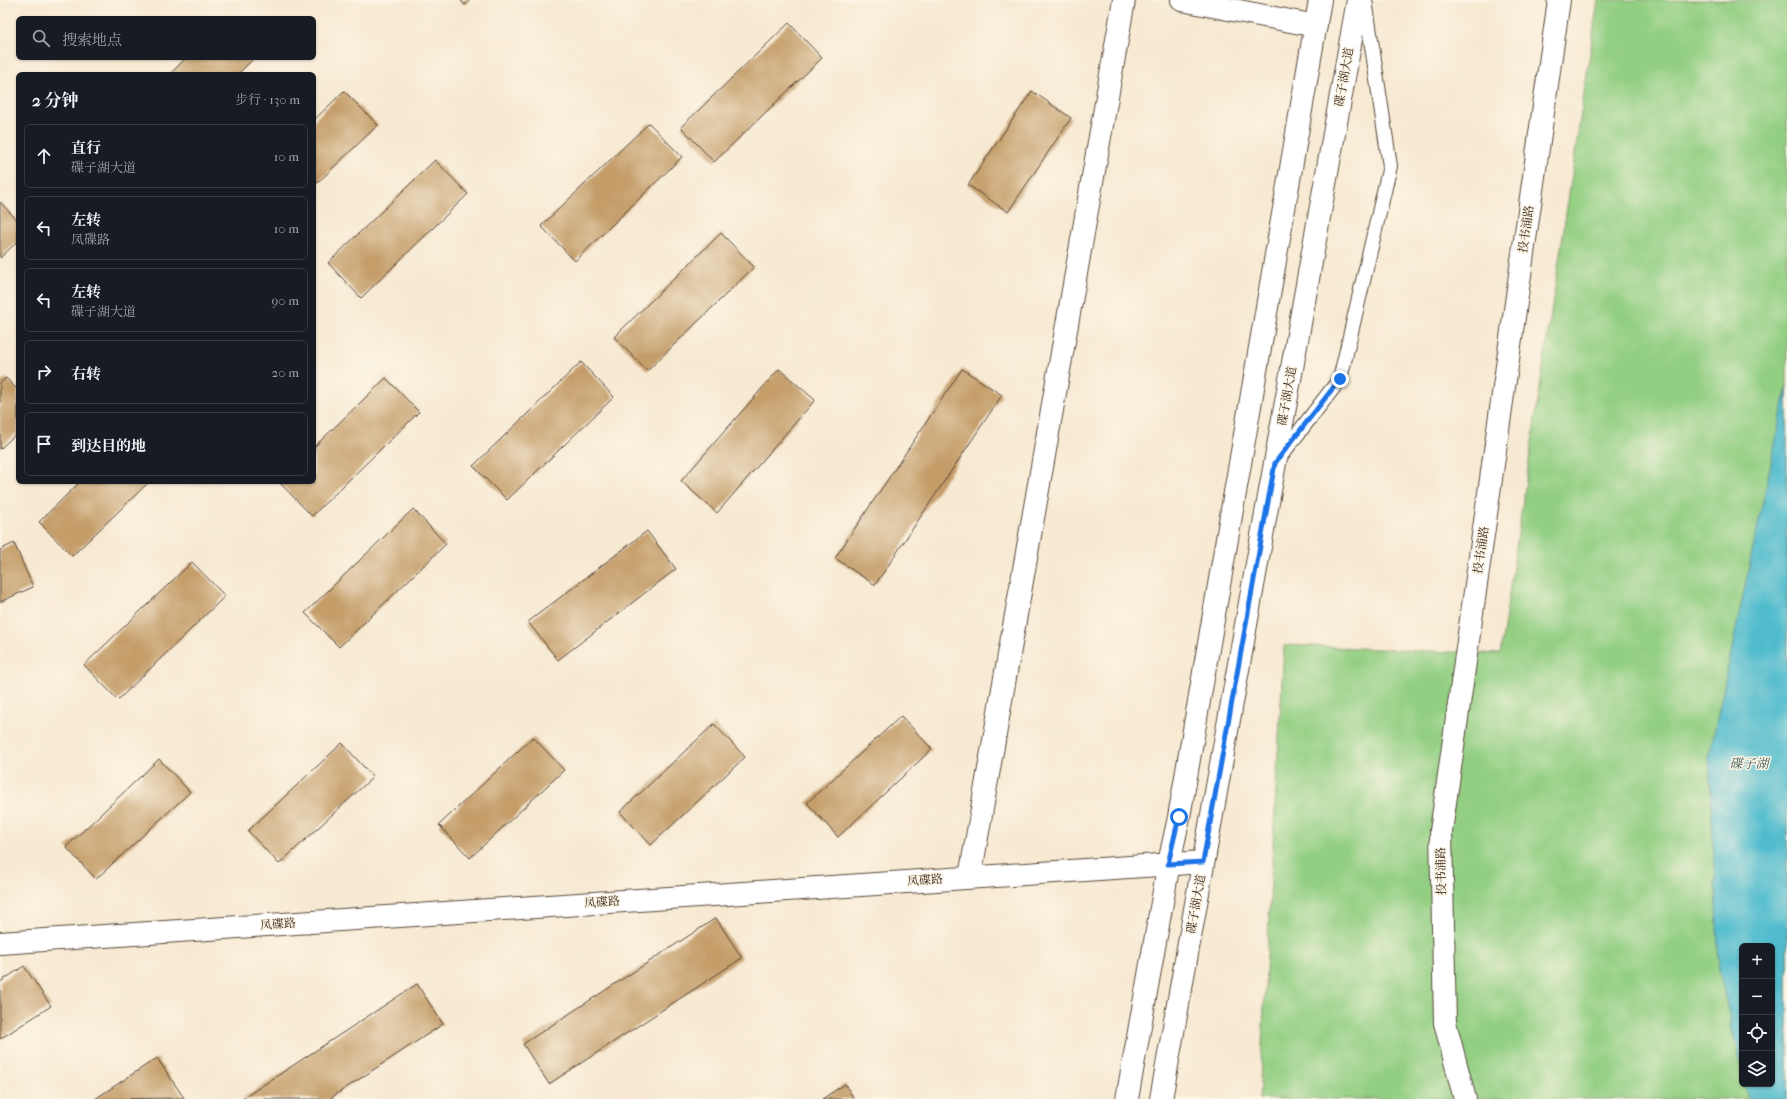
<!DOCTYPE html>
<html lang="zh">
<head>
<meta charset="utf-8">
<style>
  :root { --surface:#171b24; --page:#242831; --text:#f1f3f6; --muted:#9ea1a6; --line:#363941 }
  body { margin:0; font-family:"IM FELL French Canon","Noto Serif SC",serif; background:var(--page); color:var(--text) }
  .controls { position:absolute; right:12px; bottom:12px; display:grid; overflow:hidden; border-radius:6px; box-shadow:0 1px 3px #0004 }
  .controls button { width:36px; height:36px; display:grid; place-items:center; padding:0; border:0; border-bottom:1px solid var(--line); background:var(--surface); color:var(--text); font:20px sans-serif }
  .stop { position:absolute; width:12px; height:12px; margin:-9px; border:3px solid #1a73e8; border-radius:50%; background:#fff }
  .stop.end { background:#1a73e8; border-color:#fff; box-shadow:0 1px 4px #0008 }
  .list { margin:0; padding:0; list-style:none }
  h2 { display:flex; justify-content:space-between; align-items:center; height:52px; margin:0; padding:0 16px; font-size:17px }
  h2 small { font-size:13px; font-weight:400; color:var(--muted) }
  .list li { display:grid; grid-template-columns:26px 1fr auto; gap:12px; align-items:center; box-sizing:border-box; height:64px; margin:0 8px 8px; padding:0 8px; border:1px solid var(--line); border-radius:6px }
  .list b { display:block; font-size:15px; white-space:nowrap }
  .list p { margin:0; font-size:13px; white-space:nowrap; color:var(--muted) }
  .list em { font-size:13px; font-style:normal; color:var(--muted) }
  .icon { flex:none; width:22px; height:22px; fill:none; stroke:currentColor; stroke-width:2; stroke-linecap:round; stroke-linejoin:round }
  .map { position:relative; flex:none; width:1787px; height:1099px; overflow:hidden }
  .search { position:absolute; background:var(--surface); box-shadow:0 1px 3px #0004; left:16px; top:16px; width:300px; height:44px; display:flex; align-items:center; gap:10px; box-sizing:border-box; padding:0 14px; border-radius:6px; color:var(--muted); font-size:15px }
  .panel { position:absolute; background:var(--surface); box-shadow:0 1px 3px #0004; left:16px; top:72px; width:300px; height:412px; border-radius:6px }
  .map>svg:first-child { display:block }
  .green { fill:#93cf83; stroke:#677c50; fill-rule:evenodd }
  .water { fill:#50bbcd; stroke:#467276 }
  .building { fill:#c49d69 }
  .lines { fill:none; stroke-linecap:round; stroke-linejoin:round }
  .lane-casing { stroke:#574739; stroke-width:16 }
  .street-casing { stroke:#574739; stroke-width:24 }
  .secondary-casing { stroke:#574739; stroke-width:24 }
  .lane { stroke:#fff; stroke-width:14 }
  .street { stroke:#fff; stroke-width:22 }
  .secondary { stroke:#fff; stroke-width:22 }
  .route { stroke:#1a73e8; stroke-width:5 }
  .labels { text-anchor:middle; dominant-baseline:central; stroke-width:3; stroke-linejoin:round; paint-order:stroke }
  .street-label { font-size:12px; fill:#3b2a1e; stroke:#fcf5e5 }
  .water-label { font-size:13px; font-style:italic; fill:#425d5b; stroke:#fcf5e5 }
</style>
</head>
<body>
<div class="map">
<svg width="1787" height="1099" viewBox="0 0 1787 1099">
  <rect width="100%" height="100%" fill="#fcf5e5"/>
  <filter id="ink" filterUnits="userSpaceOnUse"><feTurbulence type="fractalNoise" baseFrequency=".025" numOctaves="2"/><feDisplacementMap in="SourceGraphic" scale="8" xChannelSelector="R" yChannelSelector="G"/><feConvolveMatrix kernelMatrix="1 2 1 2 8 2 1 2 1" color-interpolation-filters="sRGB"/></filter>
  <filter id="wash" filterUnits="userSpaceOnUse"><feTurbulence type="fractalNoise" baseFrequency=".012" numOctaves="4" result="noise"/><feDisplacementMap in="SourceGraphic" scale="16" xChannelSelector="R" yChannelSelector="G"/><feGaussianBlur stdDeviation="0.9" result="paint"/><feColorMatrix in="noise" values="0 0 0 0 0 0 0 0 0 0 0 0 0 0 0 0 0 1.4 0 .05"/><feComposite in="paint" operator="in"/></filter>
  <g filter="url(#wash)">
    <rect width="100%" height="100%" fill="#f7e9d2"/>
    <path class="green" d="M1598 0H1787V1099H1259L1284 645 1500 654ZM1742 946H1772V1084H1742Z"/>
    <polygon class="water" points="1787,387 1787,1099 1748,1099 1744,1084 1772,1084 1772,946 1742,946 1742,1073 1719,970 1709,757"/>
    <g id="blocks">
      <g class="building">
        <polygon points="460,0 470,0 465,5"/>
        <polygon points="789,23 822,58 714,162 681,127"/>
        <polygon points="186,58 254,58 238,74 170,74"/>
        <polygon points="344,91 378,125 314,186 314,120"/>
        <polygon points="1032,91 1071,118 1008,212 968,185"/>
        <polygon points="649,123 682,157 575,261 541,226"/>
        <polygon points="435,160 468,194 361,298 328,263"/>
        <polygon points="0,202 18,221 18,241 0,258"/>
        <polygon points="721,233 754,267 647,371 614,337"/>
        <polygon points="581,362 614,397 507,500 473,466"/>
        <polygon points="779,369 815,400 717,513 681,481"/>
        <polygon points="962,369 1002,395 875,585 835,558"/>
        <polygon points="6,378 18,390 18,432 0,449 0,383"/>
        <polygon points="386,378 419,412 312,516 279,482 314,482 314,447"/>
        <polygon points="80,482 149,482 72,556 39,522"/>
        <polygon points="413,509 446,544 339,647 305,613"/>
        <polygon points="647,531 676,569 558,660 528,622"/>
        <polygon points="14,543 33,587 0,602 0,550"/>
        <polygon points="192,562 225,596 118,700 84,665"/>
        <polygon points="901,716 932,749 838,837 807,803"/>
        <polygon points="714,724 745,757 651,845 620,812"/>
        <polygon points="533,737 564,770 470,858 439,825"/>
        <polygon points="342,743 373,777 279,864 248,831"/>
        <polygon points="159,759 190,792 96,879 66,847"/>
        <polygon points="716,918 742,958 549,1084 523,1044"/>
        <polygon points="24,966 51,1006 0,1039 0,982"/>
        <polygon points="417,984 443,1024 329,1099 242,1099"/>
        <polygon points="157,1058 184,1098 95,1099"/>
        <polygon points="845,1084 854,1099 822,1099"/>
      </g>
    </g>
  </g>
  <g filter="url(#ink)">
    <use href="#blocks" fill-opacity="0" stroke="#574739" stroke-width="1"/>
    <g class="lines">
      <g class="lane-casing">
        <polyline id="lane" points="1279,458 1340,379 1390,166 1365,0"/>
      </g>
      <g class="street-casing">
        <g id="street">
          <polyline points="1182,0 1316,26"/>
          <polyline points="970,877 1124,0"/>
          <polyline points="1465,1099 1445,1023 1441,831 1559,0"/>
        </g>
      </g>
      <g class="secondary-casing">
        <g id="secondary">
          <polyline points="0,943 1203,862"/>
          <polyline points="1127,1099 1169,863 1179,817 1320,0"/>
          <polyline points="1161,1099 1358,0"/>
        </g>
      </g>
      <use href="#lane" class="lane"/>
      <use href="#street" class="street"/>
      <use href="#secondary" class="secondary"/>
    </g>
  </g>
  <g class="lines" filter="url(#ink)">
    <polyline class="route" points="1179,817 1168,864 1203,862 1275,463 1340,379"/>
  </g>
  <g class="labels">
    <g class="street-label">
      <text transform="translate(1344 77) rotate(-80)">碟子湖大道</text>
      <text transform="translate(1526 229) rotate(-82)">投书浦路</text>
      <text transform="translate(1287 396) rotate(-80)">碟子湖大道</text>
      <text transform="translate(1481 550) rotate(-82)">投书浦路</text>
      <text transform="translate(1441 871) rotate(-91)">投书浦路</text>
      <text transform="translate(925 880) rotate(-4)">凤碟路</text>
      <text transform="translate(602 902) rotate(-4)">凤碟路</text>
      <text transform="translate(1196 904) rotate(-80)">碟子湖大道</text>
      <text transform="translate(278 924) rotate(-4)">凤碟路</text>
    </g>
    <g class="water-label">
      <text x="1749" y="763">碟子湖</text>
    </g>
  </g>
</svg>
<div class="controls">
<button>+</button>
<button>−</button>
<button><svg class="icon" aria-label="locate" viewBox="0 0 24 24"><circle cx="12" cy="12" r="6"/><path d="M12 2v4M12 18v4M2 12h4M18 12h4"/></svg></button>
<button><svg class="icon" aria-label="layers" viewBox="0 0 24 24"><path d="M12 4l9 5-9 5-9-5zM3 14l9 5 9-5"/></svg></button>
</div>
<div class="stop" style="left:1179px;top:817px"></div>
<div class="stop end" style="left:1340px;top:379px"></div>
<div class="search"><svg class="icon" aria-label="search" viewBox="0 0 24 24"><circle cx="10" cy="10" r="6"/><path d="M15 15l6 6"/></svg>搜索地点</div>
<section class="panel">
<h2>2 分钟<small>步行 · 130 m</small></h2>
<ul class="list">
<li><svg class="icon" aria-label="ahead" viewBox="0 0 24 24"><path d="M12 20V5M6 11l6-6 6 6"/></svg><div><b>直行</b><p>碟子湖大道</p></div><em>10 m</em></li>
<li><svg class="icon" aria-label="left" viewBox="0 0 24 24"><path d="M17 20v-9H6M10 6l-5 5 5 5"/></svg><div><b>左转</b><p>凤碟路</p></div><em>10 m</em></li>
<li><svg class="icon" aria-label="left" viewBox="0 0 24 24"><path d="M17 20v-9H6M10 6l-5 5 5 5"/></svg><div><b>左转</b><p>碟子湖大道</p></div><em>90 m</em></li>
<li><svg class="icon" aria-label="right" viewBox="0 0 24 24"><path d="M7 20v-9h11M14 6l5 5-5 5"/></svg><div><b>右转</b></div><em>20 m</em></li>
<li><svg class="icon" aria-label="arrive" viewBox="0 0 24 24"><path d="M6 21V4h12l-3 4 3 4H6"/></svg><div><b>到达目的地</b></div></li>
</ul>
</section>
</div>
</body>
</html>
